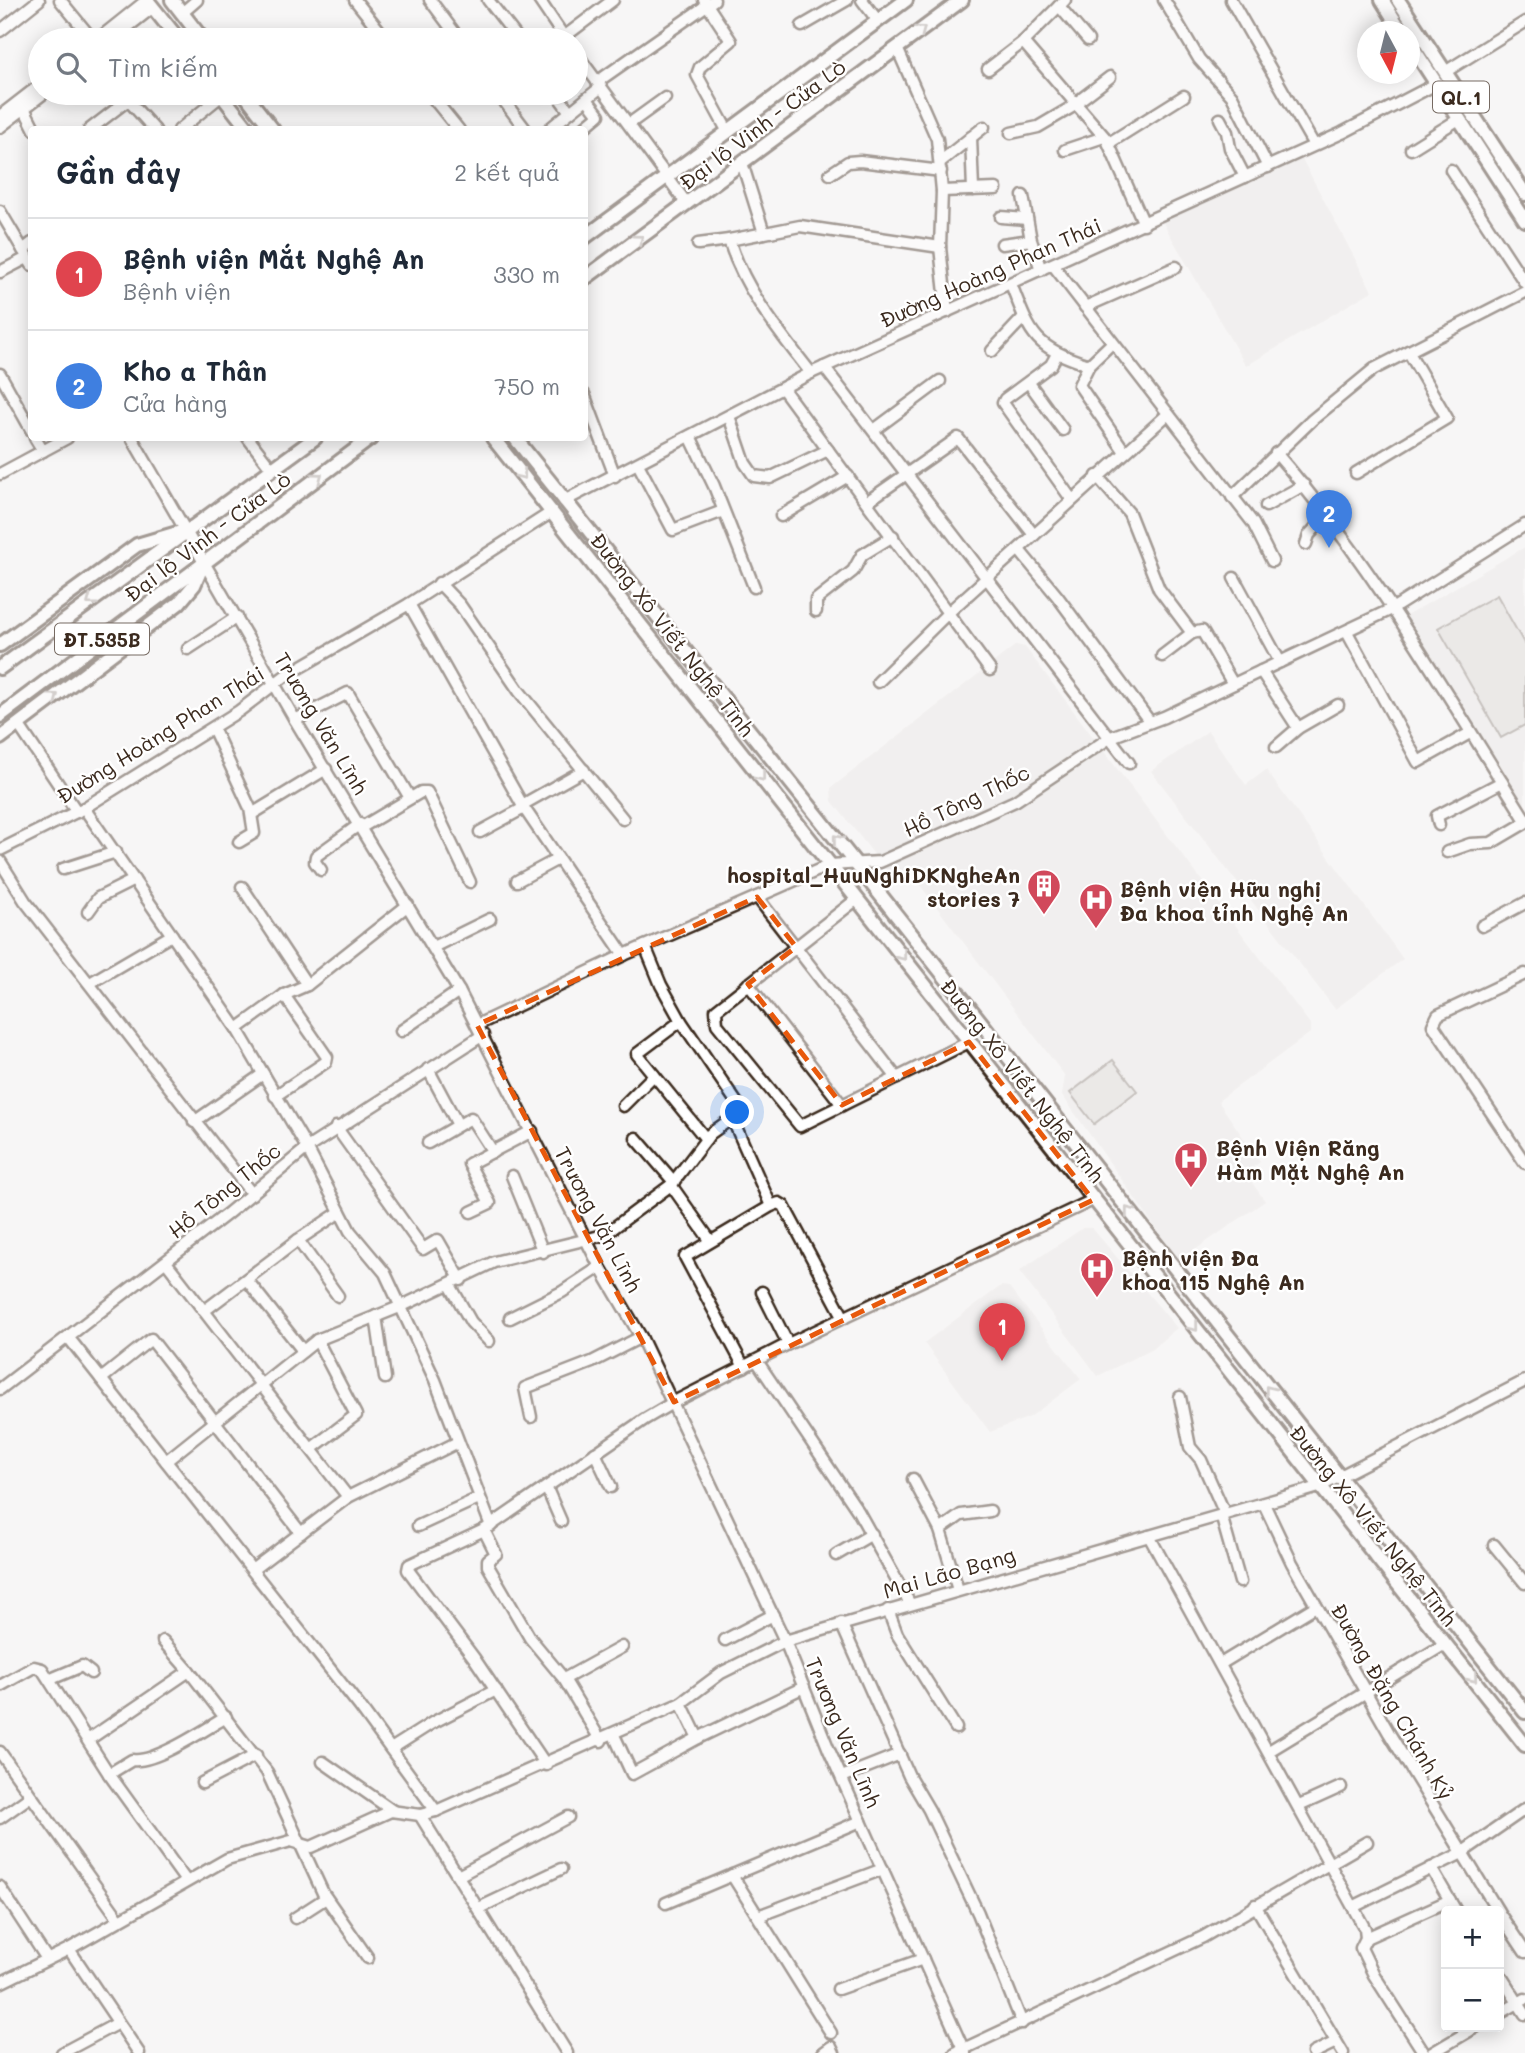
<!DOCTYPE html>
<html lang="vi">
<head>
<meta charset="utf-8">
<style>
  :root { --surface:#fff; --page:#f2f2f3; --text:#1f2937; --muted:#747a83; --line:#e0e1e3; --accent:#d1495b }
  body { margin:0; font-family:Mali,sans-serif; background:var(--page); color:var(--text) }
  .controls { position:absolute; right:21px; bottom:21px; display:grid; overflow:hidden; border-radius:7px; box-shadow:0 4px 18px #0003 }
  .controls button { width:63px; height:63px; display:grid; place-items:center; padding:0; border:0; border-bottom:2px solid var(--line); background:var(--surface); color:var(--text); font:35px sans-serif }
  .compass { position:absolute; left:1357px; top:21px; width:63px; height:63px; border-radius:50%; background:var(--surface); box-shadow:0 4px 18px #0003; rotate:173deg }
  .you { position:absolute; left:738px; top:1113px; width:24px; height:24px; margin:-18px; border:5px solid #fff; border-radius:50%; background:#1a73e8; box-shadow:0 0 0 10px #1a73e833 }
  .badge { display:grid; place-items:center; width:46px; height:46px; border-radius:50%; background:var(--accent); color:#fff; font-size:23px; font-weight:700 }
  .pin { position:absolute; translate:-50% -58px; filter:drop-shadow(0 2px 4px #0008) }
  .pin::after { content:''; position:absolute; top:37px; width:24px; height:21px; background:inherit; clip-path:polygon(0 0,100% 0,50% 100%) }
  .list { margin:0; padding:0; list-style:none }
  h2 { display:flex; justify-content:space-between; align-items:center; height:91px; margin:0; padding:0 28px; font-size:30px }
  h2 small { font-size:23px; font-weight:400; color:var(--muted) }
  .list li { display:grid; grid-template-columns:46px 1fr auto; gap:21px; align-items:center; box-sizing:border-box; height:112px; padding:0 28px; border-top:2px solid var(--line) }
  .list b { display:block; font-size:26px; white-space:nowrap }
  .list p { margin:0; font-size:23px; white-space:nowrap; color:var(--muted) }
  .list em { font-size:23px; font-style:normal; color:var(--muted) }
  .icon { flex:none; width:38px; height:38px; fill:none; stroke:currentColor; stroke-width:2; stroke-linecap:round; stroke-linejoin:round }
  .map { position:relative; flex:none; width:1525px; height:2053px; overflow:hidden }
  .search { position:absolute; background:var(--surface); box-shadow:0 4px 18px #0003; left:28px; top:28px; width:560px; height:77px; display:flex; align-items:center; gap:18px; box-sizing:border-box; padding:0 24px; border-radius:38px; color:var(--muted); font-size:26px }
  .panel { position:absolute; background:var(--surface); box-shadow:0 4px 18px #0003; left:28px; top:126px; width:560px; height:315px; border-radius:7px }
  .map>svg:first-child { display:block }
  .built { fill:#e9e7e6 }
  .green { fill:#dbd9d6; stroke:#8b827a; stroke-width:2 }
  .lines { fill:none; stroke-linecap:round; stroke-linejoin:round }
  .minor-casing { stroke:#3b2a1e; stroke-width:15 }
  .major-casing { stroke:#3b2a1e; stroke-width:18 }
  .minor { stroke:#fff; stroke-width:10 }
  .major { stroke:#fff; stroke-width:12 }
  .oneway { stroke:#a79f9a }
  .marked { fill:none; stroke:#e8590c; stroke-width:5; stroke-dasharray:14 9; stroke-linejoin:round }
  .labels { text-anchor:middle; dominant-baseline:central; stroke-width:5; stroke-linejoin:round; paint-order:stroke }
  .shield { fill:#fff; stroke:#766a62; stroke-width:2 }
  .shield-label { font-size:19px; font-weight:bold; fill:#3b2a1e }
  .street-label { font-size:21px; fill:#3b2a1e; stroke:#fff }
  .poi-label { font-size:21px; font-weight:bold; fill:#3b2a1e; stroke:#fff; text-anchor:start }
</style>
</head>
<body>
<div class="map">
<svg width="1525" height="2053" viewBox="0 0 1525 2053">
  <rect width="100%" height="100%" fill="#f7f6f6"/>
  <filter id="ink" filterUnits="userSpaceOnUse"><feTurbulence type="fractalNoise" baseFrequency=".0143" numOctaves="2"/><feDisplacementMap in="SourceGraphic" scale="14" xChannelSelector="R" yChannelSelector="G"/><feConvolveMatrix kernelMatrix="1 2 1 2 8 2 1 2 1" color-interpolation-filters="sRGB"/></filter>
  <g filter="url(#ink)">
    <g class="built">
      <polygon points="1301,157 1372,291 1246,366 1162,221"/>
      <polygon points="1525,547 1525,814 1401,619"/>
      <polygon points="1016,645 1025,647 1310,1024 1310,1033 1218,1101 1260,1162 1245,1173 1265,1201 1179,1261 1062,1095 1065,1076 920,885 896,882 832,801 831,788"/>
      <polygon points="1208,731 1246,785 1266,770 1403,959 1335,1009 1151,771"/>
      <polygon points="1083,1228 1092,1228 1177,1328 1153,1348 1098,1376 1019,1271"/>
      <polygon points="1001,1286 1009,1287 1081,1379 1030,1417 990,1432 924,1343"/>
    </g>
    <g class="green">
      <polygon points="1497,595 1525,645 1525,725 1501,738 1438,628"/>
      <polygon points="1113,1060 1137,1091 1094,1124 1070,1093"/>
    </g>
    <g class="lines">
      <g class="minor-casing">
        <g id="minor">
          <polyline points="60,0 93,40"/>
          <polyline points="355,0 387,40"/>
          <polyline points="430,0 460,40"/>
          <polyline points="488,0 519,40"/>
          <polyline points="539,0 566,40"/>
          <polyline points="704,0 731,41 700,67 697,75 728,132"/>
          <polyline points="862,0 878,21"/>
          <polyline points="1164,0 1199,59 1232,96 1268,167"/>
          <polyline points="1231,0 1314,145"/>
          <polyline points="1059,6 1088,40"/>
          <polyline points="182,13 197,0"/>
          <polyline points="802,26 847,0"/>
          <polyline points="0,31 39,0"/>
          <polyline points="564,37 613,0"/>
          <polyline points="97,40 147,0"/>
          <polyline points="111,40 153,7"/>
          <polyline points="1023,42 1107,140 1144,224"/>
          <polyline points="897,48 937,139 942,191 940,247 947,312"/>
          <polyline points="576,53 687,204"/>
          <polyline points="988,69 1023,42 1065,0"/>
          <polyline points="1445,72 1525,22"/>
          <polyline points="597,82 714,0"/>
          <polyline points="429,93 459,130"/>
          <polyline points="498,93 526,130"/>
          <polyline points="556,93 570,112"/>
          <polyline points="1076,103 1110,77"/>
          <polyline points="24,108 35,130"/>
          <polyline points="0,116 40,85"/>
          <polyline points="1220,119 1227,132 1230,148 1245,177"/>
          <polyline points="629,124 665,98"/>
          <polyline points="0,127 44,93"/>
          <polyline points="89,130 128,100 155,130"/>
          <polyline points="179,130 222,95"/>
          <polyline points="548,130 601,87"/>
          <polyline points="581,130 599,115 587,99"/>
          <polyline points="1011,133 1038,127 1077,104"/>
          <polyline points="971,137 973,190"/>
          <polyline points="1109,143 1184,96"/>
          <polyline points="1411,149 1459,119"/>
          <polyline points="1065,150 1104,137"/>
          <polyline points="940,162 984,127"/>
          <polyline points="742,163 764,233"/>
          <polyline points="1451,170 1525,283"/>
          <polyline points="830,174 848,162 860,161 941,171"/>
          <polyline points="942,191 996,189"/>
          <polyline points="1023,196 1031,240 1041,270"/>
          <polyline points="0,211 32,265"/>
          <polyline points="1001,217 1027,219"/>
          <polyline points="698,244 729,240"/>
          <polyline points="1002,244 1031,240"/>
          <polyline points="23,250 32,243"/>
          <polyline points="1053,265 1253,523 1272,561"/>
          <polyline points="0,272 27,258"/>
          <path d="M1011 284C1031 336 1034 347 1089 365"/>
          <polyline points="1085,307 1176,267"/>
          <polyline points="1112,343 1089,365 1079,385 1125,452"/>
          <polyline points="992,351 1023,318"/>
          <polyline points="1057,354 1051,365 1005,399 1003,403 1072,500"/>
          <polyline points="824,367 1129,763"/>
          <path d="M811 373C779 332 745 291 729 240L800 226 940 247"/>
          <polyline points="0,374 32,431"/>
          <polyline points="1029,383 1063,430"/>
          <polyline points="783,389 990,670"/>
          <polyline points="584,394 615,476"/>
          <polyline points="729,416 745,463 754,476 770,478 828,450"/>
          <polyline points="874,430 940,381"/>
          <polyline points="690,436 714,486 754,587"/>
          <polyline points="35,438 43,451"/>
          <polyline points="132,438 298,725 459,991 600,1267 641,1337 785,1641 829,1750 965,2053"/>
          <polyline points="248,438 272,469"/>
          <path d="M1276 453C1372 564 1447 695 1525 819"/>
          <polyline points="638,464 673,530 723,511"/>
          <polyline points="1356,473 1447,418 1408,351"/>
          <polyline points="0,474 67,438"/>
          <polyline points="1097,476 1129,513 1159,589 1192,633 1202,631 1233,684"/>
          <polyline points="1232,497 1312,420 1374,369 1525,292"/>
          <polyline points="564,501 811,373 1342,133 1436,84"/>
          <polyline points="868,501 958,438 1034,535"/>
          <polyline points="1266,506 1304,485"/>
          <polyline points="781,516 848,476"/>
          <polyline points="1306,544 1309,535 1326,516"/>
          <polyline points="1019,550 1057,596 1150,722"/>
          <polyline points="1234,578 1280,662"/>
          <polyline points="439,583 460,605 519,691 623,819"/>
          <polyline points="409,604 524,808 624,955"/>
          <polyline points="816,611 816,600 853,571 862,555 893,536"/>
          <polyline points="1347,632 1418,762 1470,733"/>
          <polyline points="188,649 237,617"/>
          <polyline points="1162,656 1192,633"/>
          <polyline points="1261,671 1298,728"/>
          <polyline points="878,682 949,612 1168,414"/>
          <polyline points="295,720 348,693 410,798"/>
          <polyline points="18,724 77,812"/>
          <polyline points="213,728 250,808 254,833 239,842"/>
          <polyline points="1276,747 1298,728 1338,705"/>
          <polyline points="522,805 584,770"/>
          <polyline points="84,808 237,1029 307,1148 350,1231 385,1273 435,1380 491,1526"/>
          <polyline points="252,814 326,769"/>
          <polyline points="1439,825 1437,816 1502,782"/>
          <polyline points="362,827 421,792 427,792 470,882"/>
          <polyline points="480,832 524,808"/>
          <polyline points="0,850 84,808 239,711 285,676 409,604 552,512"/>
          <polyline points="1447,852 1470,844 1491,843 1525,823"/>
          <polyline points="0,861 25,901 252,1194"/>
          <polyline points="63,869 116,852"/>
          <polyline points="321,870 315,862 316,856 360,824"/>
          <polyline points="517,881 558,859"/>
          <polyline points="242,887 307,985"/>
          <polyline points="757,897 897,1078"/>
          <polyline points="857,899 716,1010 717,1024 800,1126 969,1042"/>
          <polyline points="88,912 98,898 134,880"/>
          <polyline points="1482,926 1525,903"/>
          <polyline points="433,947 490,919"/>
          <polyline points="1525,974 1438,1015 1433,1025 1525,1163"/>
          <polyline points="90,983 172,935"/>
          <polyline points="748,984 842,1105"/>
          <polyline points="681,1021 637,1054 706,1139"/>
          <polyline points="477,1025 624,955 830,865 880,862 1015,801 1111,737 1164,717 1392,609 1525,525"/>
          <polyline points="237,1029 284,995 307,985 408,905"/>
          <polyline points="401,1031 459,991"/>
          <polyline points="428,1069 458,1125"/>
          <polyline points="275,1096 326,1062 327,1057 284,995"/>
          <polyline points="623,1106 654,1075"/>
          <polyline points="732,1118 771,1206"/>
          <polyline points="194,1122 263,1074"/>
          <polyline points="336,1127 423,1249 438,1240 461,1280"/>
          <polyline points="636,1138 674,1182"/>
          <polyline points="428,1143 471,1118 493,1152"/>
          <polyline points="512,1176 543,1252"/>
          <polyline points="671,1185 710,1240"/>
          <polyline points="471,1212 490,1203 469,1164 532,1131"/>
          <polyline points="298,1240 340,1212"/>
          <polyline points="166,1262 348,1497"/>
          <polyline points="247,1280 303,1351"/>
          <polyline points="450,1285 471,1322 489,1341"/>
          <polyline points="762,1292 788,1344"/>
          <polyline points="204,1311 298,1240 338,1296"/>
          <polyline points="376,1316 385,1378"/>
          <polyline points="510,1318 562,1292 600,1267"/>
          <polyline points="68,1337 360,1707 436,1811"/>
          <polyline points="757,1361 858,1511 910,1604"/>
          <polyline points="744,1367 685,1257 771,1206 779,1203 784,1206 844,1318"/>
          <polyline points="101,1379 151,1339 301,1533"/>
          <polyline points="0,1389 227,1214 307,1148 483,1035"/>
          <polyline points="1180,1397 1190,1447 1201,1460 1225,1514"/>
          <polyline points="531,1417 525,1388 592,1362 641,1337"/>
          <polyline points="311,1449 356,1415 317,1340"/>
          <polyline points="595,1453 611,1487"/>
          <polyline points="166,1461 317,1340 402,1306 494,1262 604,1235 671,1185 710,1134 739,1113 739,1106 681,1021 661,985 645,946"/>
          <polyline points="913,1479 940,1530 958,1590"/>
          <polyline points="547,1489 561,1521"/>
          <polyline points="1264,1504 1292,1563 1389,1733 1498,1911"/>
          <polyline points="1221,1515 1240,1582"/>
          <polyline points="418,1526 479,1498"/>
          <polyline points="484,1530 496,1554 488,1560 488,1566 530,1638 564,1679 601,1741"/>
          <polyline points="940,1530 961,1515 990,1511"/>
          <polyline points="1149,1536 1365,1929 1366,1938 1361,1948 1374,1975 1424,2053"/>
          <polyline points="1494,1545 1525,1583"/>
          <polyline points="836,1555 872,1534"/>
          <polyline points="252,1570 348,1497 458,1442"/>
          <polyline points="888,1610 897,1634 956,1728"/>
          <polyline points="841,1623 909,1776 929,1810 978,1913 1022,2023"/>
          <polyline points="725,1640 773,1615"/>
          <polyline points="163,1641 189,1671"/>
          <polyline points="1222,1663 1316,1606"/>
          <polyline points="51,1679 82,1666 91,1673"/>
          <polyline points="564,1679 622,1647"/>
          <polyline points="0,1686 34,1667 42,1669 109,1774 186,1881"/>
          <polyline points="614,1735 632,1774 698,1738 681,1703"/>
          <polyline points="698,1738 804,1687"/>
          <polyline points="88,1740 189,1671 267,1772 323,1893 368,1958"/>
          <polyline points="391,1749 432,1723 496,1690"/>
          <polyline points="1269,1751 1445,1644"/>
          <polyline points="0,1752 119,1919"/>
          <polyline points="323,1762 393,1811"/>
          <polyline points="546,1765 474,1658 408,1570 409,1565 484,1530 645,1419 674,1402 788,1344 1093,1200"/>
          <path d="M109 1774 132 1760C154 1764 206 1729 226 1717"/>
          <polyline points="842,1777 900,1754"/>
          <polyline points="202,1783 256,1755"/>
          <polyline points="1299,1806 1341,1787"/>
          <polyline points="420,1815 567,2053"/>
          <polyline points="0,1818 31,1796"/>
          <polyline points="1431,1868 1456,1911"/>
          <polyline points="732,1875 831,2033"/>
          <polyline points="458,1876 568,1817"/>
          <polyline points="0,1887 47,1959"/>
          <polyline points="666,1903 861,1821"/>
          <polyline points="1255,1905 1343,2053"/>
          <polyline points="1353,1907 1460,1854 1525,1809"/>
          <polyline points="479,1908 561,1869"/>
          <polyline points="1499,1913 1525,1952"/>
          <polyline points="758,1916 883,1869"/>
          <polyline points="295,1918 326,1898"/>
          <polyline points="1366,1938 1450,1900"/>
          <polyline points="69,1949 139,2053"/>
          <polyline points="1499,1973 1525,2014"/>
          <polyline points="0,1983 69,1949 227,1859 291,1841 311,1847 391,1811 420,1815 436,1811 681,1703 721,1673 785,1641 1319,1487 1525,1381"/>
          <polyline points="838,1989 923,1959"/>
          <polyline points="1499,2014 1525,1999"/>
          <polyline points="62,2053 118,2023"/>
          <polyline points="823,2053 831,2047 834,2053"/>
          <polyline points="955,2053 1203,1937 1367,1842"/>
          <polyline points="1313,2053 1336,2042"/>
          <polyline points="1432,2053 1476,2027"/>
        </g>
      </g>
      <g class="major-casing">
        <g id="major">
          <polyline points="147,0 179,40"/>
          <polyline points="172,0 203,40"/>
          <polyline points="1382,0 1402,32"/>
          <polyline points="1398,0 1525,194"/>
          <polyline points="1410,43 1525,220"/>
          <polyline points="220,93 249,130"/>
          <polyline points="244,93 273,130"/>
          <polyline points="584,238 906,0"/>
          <polyline points="584,279 962,0"/>
          <polyline points="493,438 1525,1745"/>
          <polyline points="515,438 856,864 1525,1712"/>
          <polyline points="0,645 137,545 181,532"/>
          <polyline points="0,668 315,438"/>
          <polyline points="0,716 371,438"/>
          <polyline points="0,738 179,603 194,585 204,562"/>
        </g>
      </g>
      <use href="#minor" class="minor"/>
      <use href="#major" class="major"/>
    </g>
    <defs><path id="oneway-chevron" d="M-2-3.5L2.5 0L-2 3.5" fill="none" stroke-width="1.6" stroke-linecap="round" stroke-linejoin="round" transform="scale(1.75)"/></defs>
    <g class="oneway">
      <use href="#oneway-chevron" transform="translate(921 30) rotate(-37)"/>
      <use href="#oneway-chevron" transform="translate(639 239) rotate(-36)"/>
      <use href="#oneway-chevron" transform="translate(522 475) rotate(52)"/>
      <use href="#oneway-chevron" transform="translate(318 477) rotate(-37)"/>
      <use href="#oneway-chevron" transform="translate(91 601) rotate(143)"/>
      <use href="#oneway-chevron" transform="translate(54 697) rotate(-37)"/>
      <use href="#oneway-chevron" transform="translate(761 777) rotate(52)"/>
      <use href="#oneway-chevron" transform="translate(837 839) rotate(-129)"/>
      <use href="#oneway-chevron" transform="translate(902 956) rotate(52)"/>
      <use href="#oneway-chevron" transform="translate(1129 1211) rotate(-128)"/>
      <use href="#oneway-chevron" transform="translate(1194 1327) rotate(52)"/>
      <use href="#oneway-chevron" transform="translate(1269 1390) rotate(-128)"/>
      <use href="#oneway-chevron" transform="translate(1473 1678) rotate(51)"/>
    </g>
  </g>
  <path d="M0 0H1525V2053H0ZM757 897 796 947 748 984 842 1105 969 1042 1093 1200 674 1402 477 1025Z" fill="#f7f6f6" fill-opacity=".55" fill-rule="evenodd"/>
  <path class="marked" d="M757 897 796 947 748 984 842 1105 969 1042 1093 1200 674 1402 477 1025Z"/>
  <defs>
    <g id="building-pin" transform="scale(1.75)"><path d="M0 17L-7.5 6A9.5 9.5 0 1 1 7.5 6Z" fill="#d1495b" stroke="#fff"/><path d="M-4-6H4V6H1V3H-1V6H-4ZM-2.5-4.3h1.7v1.8h-1.7ZM.8-4.3h1.7v1.8H.8ZM-2.5-1h1.7V.8h-1.7ZM.8-1h1.7V.8H.8Z" fill="#fff"/></g>
    <g id="hospital-pin" transform="scale(1.75)"><path d="M0 17L-7.5 6A9.5 9.5 0 1 1 7.5 6Z" fill="#d1495b" stroke="#fff"/><path d="M-5-5h3v3.5h4V-5h3V5h-3V1.5h-4V5h-3Z" fill="#fff"/></g>
  </defs>
  <g fill-rule="evenodd">
    <use href="#building-pin" x="1044" y="886"/>
    <use href="#hospital-pin" x="1096" y="900"/>
    <use href="#hospital-pin" x="1191" y="1159"/>
    <use href="#hospital-pin" x="1097" y="1269"/>
  </g>
  <g class="labels">
    <g class="shield">
      <rect x="1433" y="81.5" width="56" height="31" rx="5"/>
      <rect x="55" y="623.5" width="94" height="31" rx="5"/>
    </g>
    <g class="shield-label">
      <text x="1461" y="97">QL.1</text>
      <text x="102" y="639">ĐT.535B</text>
    </g>
    <g class="street-label">
      <text transform="translate(762 124) rotate(-37)">Đại lộ Vinh - Cửa Lò</text>
      <text transform="translate(990 272) rotate(-24)">Đường Hoàng Phan Thái</text>
      <text transform="translate(207 536) rotate(-37)">Đại lộ Vinh - Cửa Lò</text>
      <text transform="translate(673 634) rotate(52)">Đường Xô Viết Nghệ Tĩnh</text>
      <text transform="translate(322 723) rotate(59)">Trương Văn Lĩnh</text>
      <text transform="translate(160 734) rotate(-32)">Đường Hoàng Phan Thái</text>
      <text transform="translate(966 800) rotate(-26)">Hồ Tông Thốc</text>
      <text transform="translate(1023 1080) rotate(52)">Đường Xô Viết Nghệ Tĩnh</text>
      <text transform="translate(224 1190) rotate(-39)">Hồ Tông Thốc</text>
      <text transform="translate(599 1219) rotate(62)">Trương Văn Lĩnh</text>
      <text transform="translate(1374 1525) rotate(51)">Đường Xô Viết Nghệ Tĩnh</text>
      <text transform="translate(949 1572) rotate(-16)">Mai Lão Bạng</text>
      <text transform="translate(1393 1701) rotate(60)">Đường Đặng Chánh Kỷ</text>
      <text transform="translate(844 1732) rotate(67)">Trương Văn Lĩnh</text>
    </g>
    <g class="poi-label">
      <text x="1020" y="874" text-anchor="end">hospital_HuuNghiDKNgheAn<tspan x="1020" dy="24">stories 7</tspan></text>
      <text x="1120" y="888">Bệnh viện Hữu nghị<tspan x="1120" dy="24">Đa khoa tỉnh Nghệ An</tspan></text>
      <text x="1216" y="1147">Bệnh Viện Răng<tspan x="1216" dy="24">Hàm Mặt Nghệ An</tspan></text>
      <text x="1122" y="1257">Bệnh viện Đa<tspan x="1122" dy="24">khoa 115 Nghệ An</tspan></text>
    </g>
  </g>
</svg>
<div class="controls">
<button>+</button>
<button>−</button>
</div>
<svg class="compass" viewBox="-18 -18 36 36"><path d="M0-13l5 13h-10z" fill="#e53935"/><path d="M0 13l5-13h-10z" fill="#747a83"/></svg>
<div class="you"></div>
<div class="pin badge" style="left:1002px;top:1361px;background:#e0444e">1</div>
<div class="pin badge" style="left:1329px;top:548px;background:#3f7fe0">2</div>
<div class="search"><svg class="icon" aria-label="search" viewBox="0 0 24 24"><circle cx="10" cy="10" r="6"/><path d="M15 15l6 6"/></svg>Tìm kiếm</div>
<section class="panel">
<h2>Gần đây<small>2 kết quả</small></h2>
<ul class="list">
<li><span class="badge" style="background:#e0444e">1</span><div><b>Bệnh viện Mắt Nghệ An</b><p>Bệnh viện</p></div><em>330 m</em></li>
<li><span class="badge" style="background:#3f7fe0">2</span><div><b>Kho a Thân</b><p>Cửa hàng</p></div><em>750 m</em></li>
</ul>
</section>
</div>
</body>
</html>
